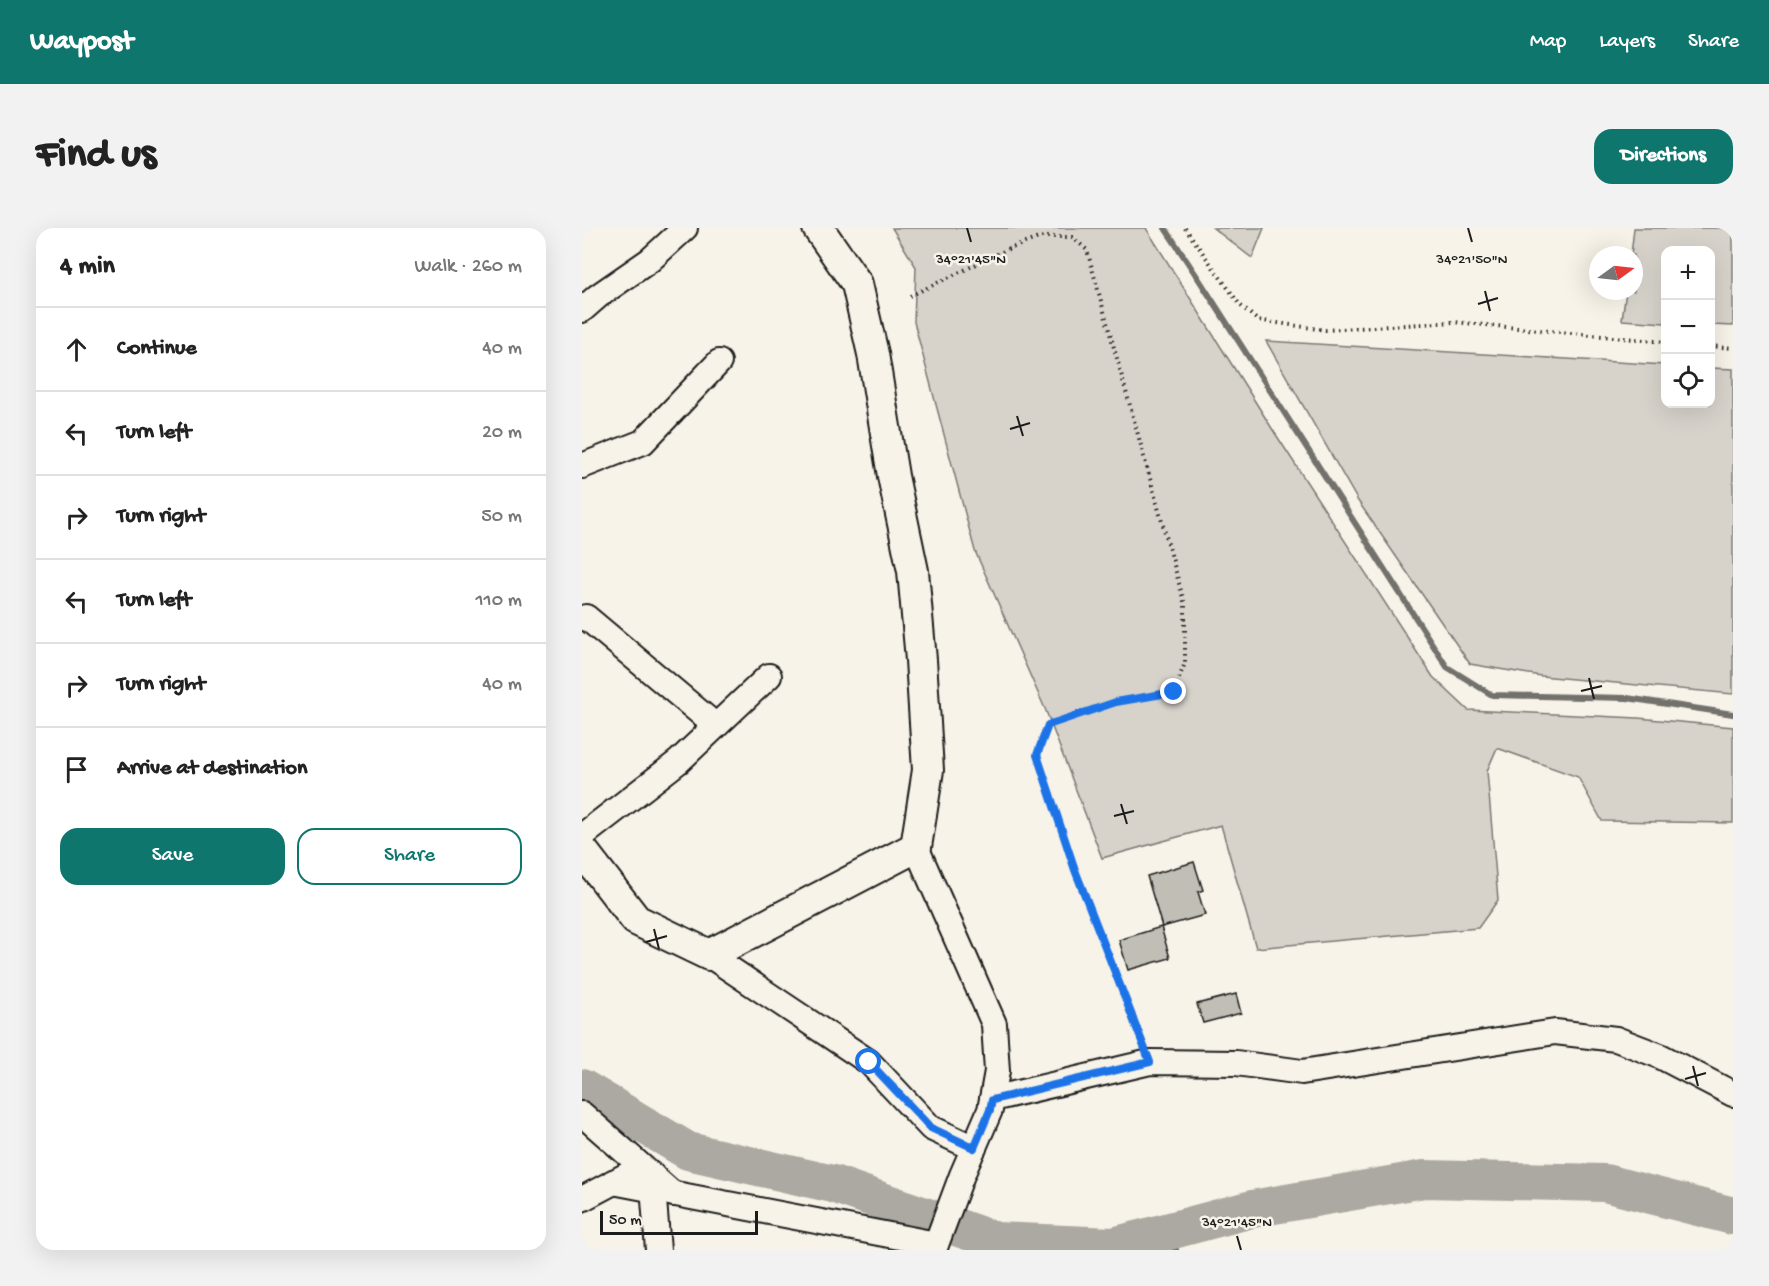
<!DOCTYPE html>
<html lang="en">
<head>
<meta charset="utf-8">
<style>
  :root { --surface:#fff; --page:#f2f2f2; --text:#222; --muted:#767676; --line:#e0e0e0; --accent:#0f766e }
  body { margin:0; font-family:"Gochi Hand",sans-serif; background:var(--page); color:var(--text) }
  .controls { position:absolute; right:18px; top:18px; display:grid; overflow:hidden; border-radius:12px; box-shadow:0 6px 24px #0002 }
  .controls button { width:54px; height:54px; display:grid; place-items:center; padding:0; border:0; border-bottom:2px solid var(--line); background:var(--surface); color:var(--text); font:30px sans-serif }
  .compass { position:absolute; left:1007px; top:18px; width:54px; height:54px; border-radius:50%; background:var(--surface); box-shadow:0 6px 24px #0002; rotate:75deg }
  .scale { position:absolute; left:18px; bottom:15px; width:158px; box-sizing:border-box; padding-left:6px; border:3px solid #1c1c1c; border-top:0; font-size:16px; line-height:21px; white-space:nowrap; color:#1c1c1c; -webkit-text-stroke:4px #f7f3e8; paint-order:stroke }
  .stop { position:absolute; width:18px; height:18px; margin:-14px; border:4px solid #1a73e8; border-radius:50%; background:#fff }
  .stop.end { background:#1a73e8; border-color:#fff; box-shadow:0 2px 6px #0008 }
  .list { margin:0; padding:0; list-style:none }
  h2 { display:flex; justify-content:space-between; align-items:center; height:78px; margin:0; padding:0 24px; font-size:26px }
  h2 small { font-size:20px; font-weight:400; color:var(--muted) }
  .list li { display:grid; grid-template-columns:39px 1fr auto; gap:18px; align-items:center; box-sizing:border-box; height:84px; padding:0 24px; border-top:2px solid var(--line) }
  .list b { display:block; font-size:22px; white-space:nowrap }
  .list em { font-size:20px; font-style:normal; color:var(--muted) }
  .actions { display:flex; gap:12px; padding:18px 24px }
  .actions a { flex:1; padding:14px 0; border:2px solid var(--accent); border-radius:18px; text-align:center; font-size:21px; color:var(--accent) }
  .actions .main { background:var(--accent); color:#fff }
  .icon { flex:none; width:33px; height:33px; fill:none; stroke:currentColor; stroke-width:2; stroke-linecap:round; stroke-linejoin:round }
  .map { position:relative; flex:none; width:1151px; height:1022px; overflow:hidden; border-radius:18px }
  header { display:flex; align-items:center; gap:36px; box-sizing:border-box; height:84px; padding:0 30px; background:var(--accent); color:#fff }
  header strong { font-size:28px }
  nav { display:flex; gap:33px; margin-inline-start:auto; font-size:21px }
  .intro { display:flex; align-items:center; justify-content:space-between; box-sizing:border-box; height:144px; padding:0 36px }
  h1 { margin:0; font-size:42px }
  .button { padding:15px 27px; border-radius:18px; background:var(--accent); color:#fff; font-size:21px; font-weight:700 }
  main { display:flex; gap:36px; padding:0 36px }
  aside { flex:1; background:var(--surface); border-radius:18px; box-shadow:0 6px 24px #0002 }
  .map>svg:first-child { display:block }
  .green { fill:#d7d3cb; stroke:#7a7874; stroke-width:1.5 }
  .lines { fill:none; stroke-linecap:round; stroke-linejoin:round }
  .stream { stroke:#72716c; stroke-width:6 }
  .river { stroke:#aca9a2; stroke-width:38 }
  .building { fill:#c0beb5; stroke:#1c1c1c; stroke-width:1.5 }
  .minor-casing { stroke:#1c1c1c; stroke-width:28 }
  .tertiary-casing { stroke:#1c1c1c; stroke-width:34 }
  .path { stroke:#1c1c1c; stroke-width:4; stroke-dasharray:1.5 4.5; stroke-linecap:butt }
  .minor { stroke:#f7f3e8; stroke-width:24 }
  .tertiary { stroke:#f7f3e8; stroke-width:30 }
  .route { stroke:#1a73e8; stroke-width:8 }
  .ticks { fill:none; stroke:#1c1c1c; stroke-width:2 }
  .ticks-label { font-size:15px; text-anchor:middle; fill:#1c1c1c; stroke:#f7f3e8; stroke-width:5; stroke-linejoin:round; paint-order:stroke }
</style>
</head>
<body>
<header>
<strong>Waypost</strong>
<nav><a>Map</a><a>Layers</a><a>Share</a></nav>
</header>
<div class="intro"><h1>Find us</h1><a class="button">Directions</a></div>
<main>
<aside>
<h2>4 min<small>Walk · 260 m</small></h2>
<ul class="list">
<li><svg class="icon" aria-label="ahead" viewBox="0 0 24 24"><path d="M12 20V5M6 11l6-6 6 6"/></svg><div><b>Continue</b></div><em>40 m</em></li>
<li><svg class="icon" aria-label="left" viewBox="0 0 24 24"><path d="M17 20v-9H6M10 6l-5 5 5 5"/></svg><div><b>Turn left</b></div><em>20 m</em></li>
<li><svg class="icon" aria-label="right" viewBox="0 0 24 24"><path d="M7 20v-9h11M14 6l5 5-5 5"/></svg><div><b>Turn right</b></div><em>50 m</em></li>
<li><svg class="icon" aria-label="left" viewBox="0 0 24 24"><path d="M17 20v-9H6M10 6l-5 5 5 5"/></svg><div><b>Turn left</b></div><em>110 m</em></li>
<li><svg class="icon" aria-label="right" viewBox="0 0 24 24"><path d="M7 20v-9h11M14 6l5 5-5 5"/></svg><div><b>Turn right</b></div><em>40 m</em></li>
<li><svg class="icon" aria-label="arrive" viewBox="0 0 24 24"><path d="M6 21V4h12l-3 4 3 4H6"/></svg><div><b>Arrive at destination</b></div></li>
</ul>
<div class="actions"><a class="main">Save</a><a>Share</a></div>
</aside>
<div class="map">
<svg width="1151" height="1022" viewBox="0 0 1151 1022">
  <rect width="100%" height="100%" fill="#f7f3e8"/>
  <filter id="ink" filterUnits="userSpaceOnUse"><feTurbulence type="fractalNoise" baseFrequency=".0167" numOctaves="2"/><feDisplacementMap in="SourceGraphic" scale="12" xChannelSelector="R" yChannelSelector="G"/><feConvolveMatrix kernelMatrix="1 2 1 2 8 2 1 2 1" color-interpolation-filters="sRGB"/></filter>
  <g filter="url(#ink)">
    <g class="green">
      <polygon points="310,0 564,0 691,202 851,449 886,482 1056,490 1151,499 1151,595 1020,593 996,549 915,520 905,543 916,672 896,700 674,720 639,597 520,630 464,483 393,323 332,94 334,39"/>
      <polygon points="631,0 682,0 670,30"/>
      <polygon points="1052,0 1151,0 1151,98 1129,97 1128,22 1084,22 1083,95 1040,92 1044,63 1052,63 1052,27 1049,27"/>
      <polygon points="684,113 1083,137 1084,176 1128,176 1129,140 1151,141 1151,466 959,448 888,436 776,273"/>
    </g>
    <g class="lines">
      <g class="stream">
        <polyline points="583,0 618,53 865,439 910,467 1045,470 1151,486"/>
        <polyline points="571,1007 594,1022"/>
      </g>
      <polyline class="river" points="0,860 106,923 251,956 414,1013 531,1018 670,981 842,951 1023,955 1151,988"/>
    </g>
    <g class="building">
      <polygon points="612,634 621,662 616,664 623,687 580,699 565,648"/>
      <polygon points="579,699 588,730 546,742 537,712"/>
      <polygon points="654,766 659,785 621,795 615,776"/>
    </g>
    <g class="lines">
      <g class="minor-casing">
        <g id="minor">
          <polyline points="0,82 16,68 68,32 103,0"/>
          <polyline points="0,238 61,214 137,134"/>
          <polyline points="0,390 4,389 134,498"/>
          <polyline points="0,608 97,533 187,448"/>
          <polyline points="334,619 412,796 415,843 408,882 380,947 352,1022"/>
          <polyline points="127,727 287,834 349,900 392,920"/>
          <polyline points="410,871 568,834 654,835 720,844 973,804 1034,811 1078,828 1151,866"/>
          <polyline points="0,886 91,966"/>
          <polyline points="70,947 76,1022"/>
          <polyline points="31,954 354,1016"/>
          <polyline points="0,971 45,947"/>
        </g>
      </g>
      <g class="tertiary-casing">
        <polyline id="tertiary" points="0,622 54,692 127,727 334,619 346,542 339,432 331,343 311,248 291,126 275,56 236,0"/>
      </g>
      <g class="path">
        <polyline points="603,0 658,77 675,92 743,102 872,94 1084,114"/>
        <polyline points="328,68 424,22 459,9 490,9 505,22 603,377 603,435 592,463 534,474 466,497 455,527 493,642 560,814"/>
        <polyline points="1128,118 1151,120"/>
      </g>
      <use href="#minor" class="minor"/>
      <use href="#tertiary" class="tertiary"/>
    </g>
  </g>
  <g class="lines" filter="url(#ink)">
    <polyline class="route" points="287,834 349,900 392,920 408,882 410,872 568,834 493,642 455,527 466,497 534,474 592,464"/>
  </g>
  <path class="ticks" d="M385 0 389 14M886 0 890 14M903 63 908 83M896 76 916 70M435 188 441 208M428 201 448 195M1007 450 1012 471M999 463 1020 458M539 576 545 596M532 588 552 583M72 701 77 721M64 714 85 708M1111 838 1116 858M1103 851 1124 845M655 1008 659 1022"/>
  <g class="ticks-label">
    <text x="389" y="35">34°21'45"N</text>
    <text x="890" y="35">34°21'50"N</text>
    <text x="655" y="998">34°21'45"N</text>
  </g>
</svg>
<div class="controls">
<button>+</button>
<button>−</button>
<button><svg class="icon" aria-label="locate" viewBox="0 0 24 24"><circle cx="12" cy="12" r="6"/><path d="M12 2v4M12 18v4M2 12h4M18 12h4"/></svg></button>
</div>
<svg class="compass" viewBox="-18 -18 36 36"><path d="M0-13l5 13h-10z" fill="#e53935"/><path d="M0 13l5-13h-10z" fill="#767676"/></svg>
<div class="scale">50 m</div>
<div class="stop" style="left:287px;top:834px"></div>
<div class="stop end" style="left:592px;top:464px"></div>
</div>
</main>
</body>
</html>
